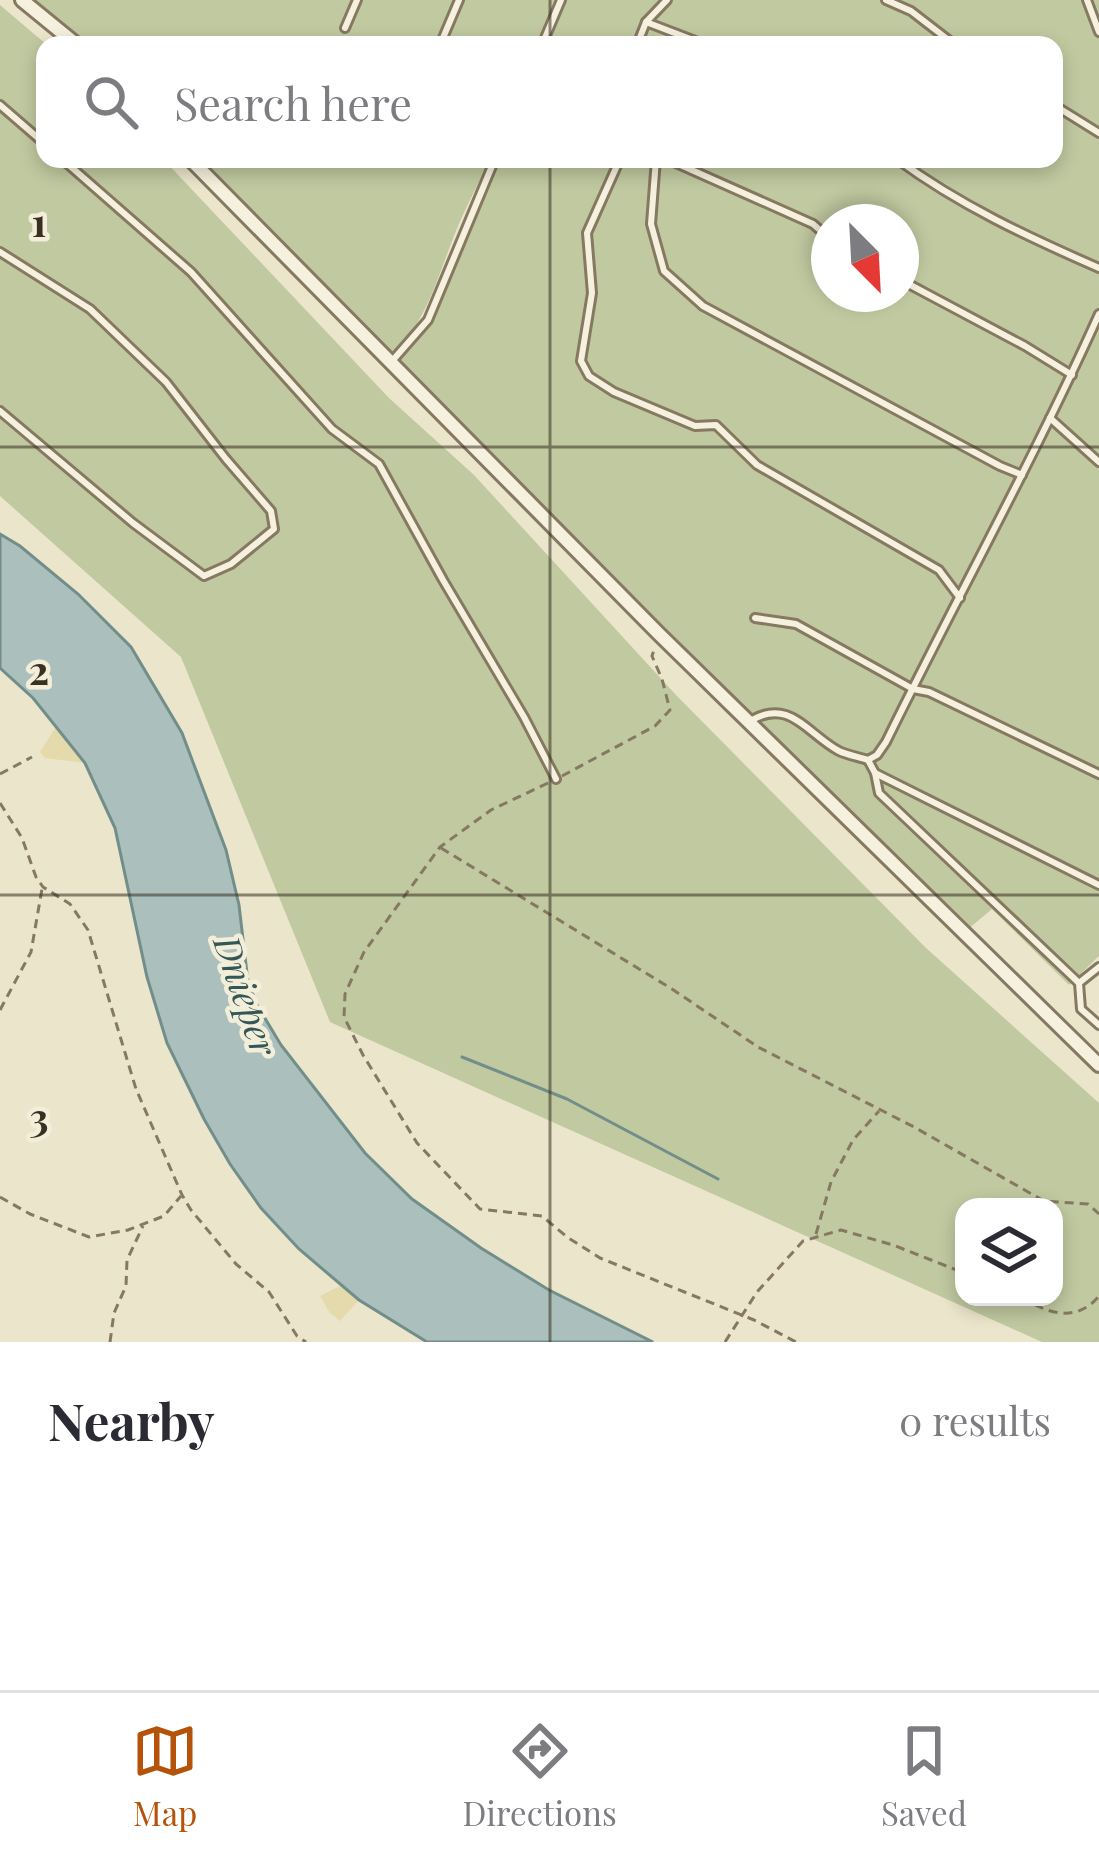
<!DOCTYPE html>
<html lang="en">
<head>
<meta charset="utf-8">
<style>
  :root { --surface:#fff; --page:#f7f7f7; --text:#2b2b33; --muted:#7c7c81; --line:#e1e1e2; --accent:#b45309 }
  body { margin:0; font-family:"Playfair Display",serif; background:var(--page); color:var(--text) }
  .controls { position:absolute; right:36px; bottom:36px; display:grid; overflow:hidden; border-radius:24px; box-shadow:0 6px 18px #0003 }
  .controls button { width:108px; height:108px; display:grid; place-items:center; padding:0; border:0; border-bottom:3px solid var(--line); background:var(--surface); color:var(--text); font:60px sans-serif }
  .compass { position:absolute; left:811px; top:204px; width:108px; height:108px; border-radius:50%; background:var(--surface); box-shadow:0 6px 18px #0003; rotate:156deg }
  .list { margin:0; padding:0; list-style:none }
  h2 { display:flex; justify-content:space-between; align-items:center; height:156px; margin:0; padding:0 48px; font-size:51px }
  h2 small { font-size:39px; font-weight:400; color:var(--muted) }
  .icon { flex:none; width:66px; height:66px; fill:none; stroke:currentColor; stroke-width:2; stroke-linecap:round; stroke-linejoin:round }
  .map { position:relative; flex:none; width:1099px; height:1342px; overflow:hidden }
  .search { position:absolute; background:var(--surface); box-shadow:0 6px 18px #0003; left:36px; right:36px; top:36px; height:132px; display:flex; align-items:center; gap:30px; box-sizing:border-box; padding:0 42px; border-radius:24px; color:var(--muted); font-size:45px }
  .sheet { height:348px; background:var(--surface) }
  nav { display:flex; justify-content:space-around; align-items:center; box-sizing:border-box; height:168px; border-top:3px solid var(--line); background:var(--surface); font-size:33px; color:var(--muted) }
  nav a { display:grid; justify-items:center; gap:6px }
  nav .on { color:var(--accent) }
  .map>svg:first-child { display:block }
  .green { fill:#c0c9a0; fill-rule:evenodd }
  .sand { fill:#e4daab }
  .water { fill:#abc0bc; stroke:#728e8a; stroke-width:3 }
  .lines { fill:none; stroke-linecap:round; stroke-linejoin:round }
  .stream { stroke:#728e8a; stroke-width:3 }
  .service-casing { stroke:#867861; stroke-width:12 }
  .minor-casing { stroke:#867861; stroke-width:18 }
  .path { stroke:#867861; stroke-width:3; stroke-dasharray:9 6; stroke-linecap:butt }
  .service { stroke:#f6f1de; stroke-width:6 }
  .minor { stroke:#f6f1de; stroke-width:12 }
  .grid { fill:none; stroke:#392f22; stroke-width:3; stroke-opacity:0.55 }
  .labels { text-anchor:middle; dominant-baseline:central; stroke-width:9; stroke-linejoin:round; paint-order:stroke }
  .water-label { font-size:36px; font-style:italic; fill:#335657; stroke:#f3eeda }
  .grid-label { font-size:39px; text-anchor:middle; font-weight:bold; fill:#392f22; stroke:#f3eeda; stroke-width:9; stroke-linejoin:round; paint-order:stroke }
</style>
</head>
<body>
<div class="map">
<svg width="1099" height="1342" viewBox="0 0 1099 1342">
  <rect width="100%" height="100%" fill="#ebe5cb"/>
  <g class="green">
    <polygon points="35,0 554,0 537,45 79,45"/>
    <path d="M564 0H1099V956L1069 985 992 909 961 935 393 367C435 324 437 297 459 245 471 216 485 187 498 159H1054V45H546ZM829 222H901V294H829Z"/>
    <path d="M0 5 47 45 45 159H163L389 398 474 475 676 695 926 948 1099 1103V1342H1042L330 1022 181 657 0 496ZM964 1207H1054V1297H964Z"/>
    <path d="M187 159H490C478 185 464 210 454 236 434 287 427 320 388 361Z"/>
  </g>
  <g class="sand">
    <polygon points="55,728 85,763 45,758 40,752"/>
    <polygon points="342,1285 359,1300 340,1321 330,1313 320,1296"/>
  </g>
  <polygon class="water" points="0,534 20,546 78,594 131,647 182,733 226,850 239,905 248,982 257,1005 281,1045 365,1153 412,1199 481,1248 549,1290 653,1342 427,1342 359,1300 299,1249 261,1208 230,1164 204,1119 167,1043 147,977 115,828 85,763 33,698 0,668"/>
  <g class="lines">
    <polyline class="stream" points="462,1057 567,1099 718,1179"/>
    <g class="service-casing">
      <g id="service">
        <polyline points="886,0 911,11 955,45"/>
        <polyline points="1087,0 1099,32"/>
        <polyline points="646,22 706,45"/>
        <polyline points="345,28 357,0"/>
        <polyline points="440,45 459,0"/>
        <polyline points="542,45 561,0"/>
        <polyline points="637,45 646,22 667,0"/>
        <polyline points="0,105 45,144"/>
        <polyline points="1054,105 1099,133"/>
        <polyline points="62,159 191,272 332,429 379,464 443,580 524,717 556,779"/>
        <polyline points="620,159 587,233 592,293 581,361 589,376 614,392 695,426 716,425 757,465 939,570 960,598"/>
        <polyline points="656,159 651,224 664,271 703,306 1000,466 1022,475"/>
        <polyline points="667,159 813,224 829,238"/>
        <path d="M897 159C959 205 1028 237 1099 268"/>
        <polyline points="0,252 90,309 166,382 226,459 271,511 274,529 231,564 204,576 133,523 0,411"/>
        <polyline points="901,280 1025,346 1072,375"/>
        <polyline points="393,360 428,320 495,159"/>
        <polyline points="1050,418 1099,462"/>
        <polyline points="755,618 796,624 913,689 929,692 1099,774"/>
        <path d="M750 721C790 697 807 734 839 751 847 755 859 757 868 760L877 755 886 742C956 599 1034 459 1099 314"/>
        <polyline points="868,760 875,773 879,793 1079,983"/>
        <polyline points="875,773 1099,885"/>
        <polyline points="1099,967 1079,983 1081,1009 1099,1025"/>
      </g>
    </g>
    <g class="minor-casing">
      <g id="minor">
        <polyline points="22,0 77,45"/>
        <polyline points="190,159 658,633 1099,1065"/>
      </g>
    </g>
    <g class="path">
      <polyline points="0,774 32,757"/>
      <polyline points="562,776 655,726 670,710 662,679 652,656 655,647"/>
      <polyline points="548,783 491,810 440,847 364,952 345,994 344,1017 363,1055 417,1143 480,1209 542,1216 567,1237 600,1258 754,1320 796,1342"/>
      <polyline points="0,803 22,838 36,877 43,887 70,904 88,930 136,1089 182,1195 191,1210 236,1264 269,1292 297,1336 306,1342"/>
      <polyline points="441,848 672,989 758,1047 914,1127 1044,1201 1088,1204 1099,1214"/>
      <polyline points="0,1010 31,952 42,889"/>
      <polyline points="0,1197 30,1214 89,1237 128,1230 164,1216 181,1196"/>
      <polyline points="816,1234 831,1182 853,1140 879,1111"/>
      <path d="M1022 1297C1047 1314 1077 1323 1099 1296"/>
      <polyline points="110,1342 114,1313 126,1286 127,1260 143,1226"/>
      <polyline points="725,1342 757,1292 803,1241 841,1230 893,1245 964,1273"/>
    </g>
    <use href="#service" class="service"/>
    <use href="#minor" class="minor"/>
  </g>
  <path class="grid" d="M550 0V45M550 159V1342M0 447H1099M0 895H1099"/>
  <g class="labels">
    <g class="water-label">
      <text transform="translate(247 995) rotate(71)">Dnieper</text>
    </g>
  </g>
  <g class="grid-label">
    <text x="39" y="237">1</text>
    <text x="39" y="685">2</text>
    <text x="39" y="1132">3</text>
  </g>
</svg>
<div class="controls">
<button><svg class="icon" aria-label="layers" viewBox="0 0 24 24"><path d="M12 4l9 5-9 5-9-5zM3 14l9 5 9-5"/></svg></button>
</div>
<svg class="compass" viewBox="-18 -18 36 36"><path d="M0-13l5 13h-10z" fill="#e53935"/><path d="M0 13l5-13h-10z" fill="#7c7c81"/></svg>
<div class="search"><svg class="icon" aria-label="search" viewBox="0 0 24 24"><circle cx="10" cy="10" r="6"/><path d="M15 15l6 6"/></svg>Search here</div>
</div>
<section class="sheet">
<h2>Nearby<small>0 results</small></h2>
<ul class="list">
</ul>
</section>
<nav>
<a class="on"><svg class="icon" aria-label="map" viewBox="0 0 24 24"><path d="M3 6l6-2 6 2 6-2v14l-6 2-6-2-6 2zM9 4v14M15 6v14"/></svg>Map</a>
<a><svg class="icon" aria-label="directions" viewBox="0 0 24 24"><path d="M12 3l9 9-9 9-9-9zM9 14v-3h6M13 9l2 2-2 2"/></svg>Directions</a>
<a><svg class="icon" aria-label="saved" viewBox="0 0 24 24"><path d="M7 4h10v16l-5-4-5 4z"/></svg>Saved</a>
</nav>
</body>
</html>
